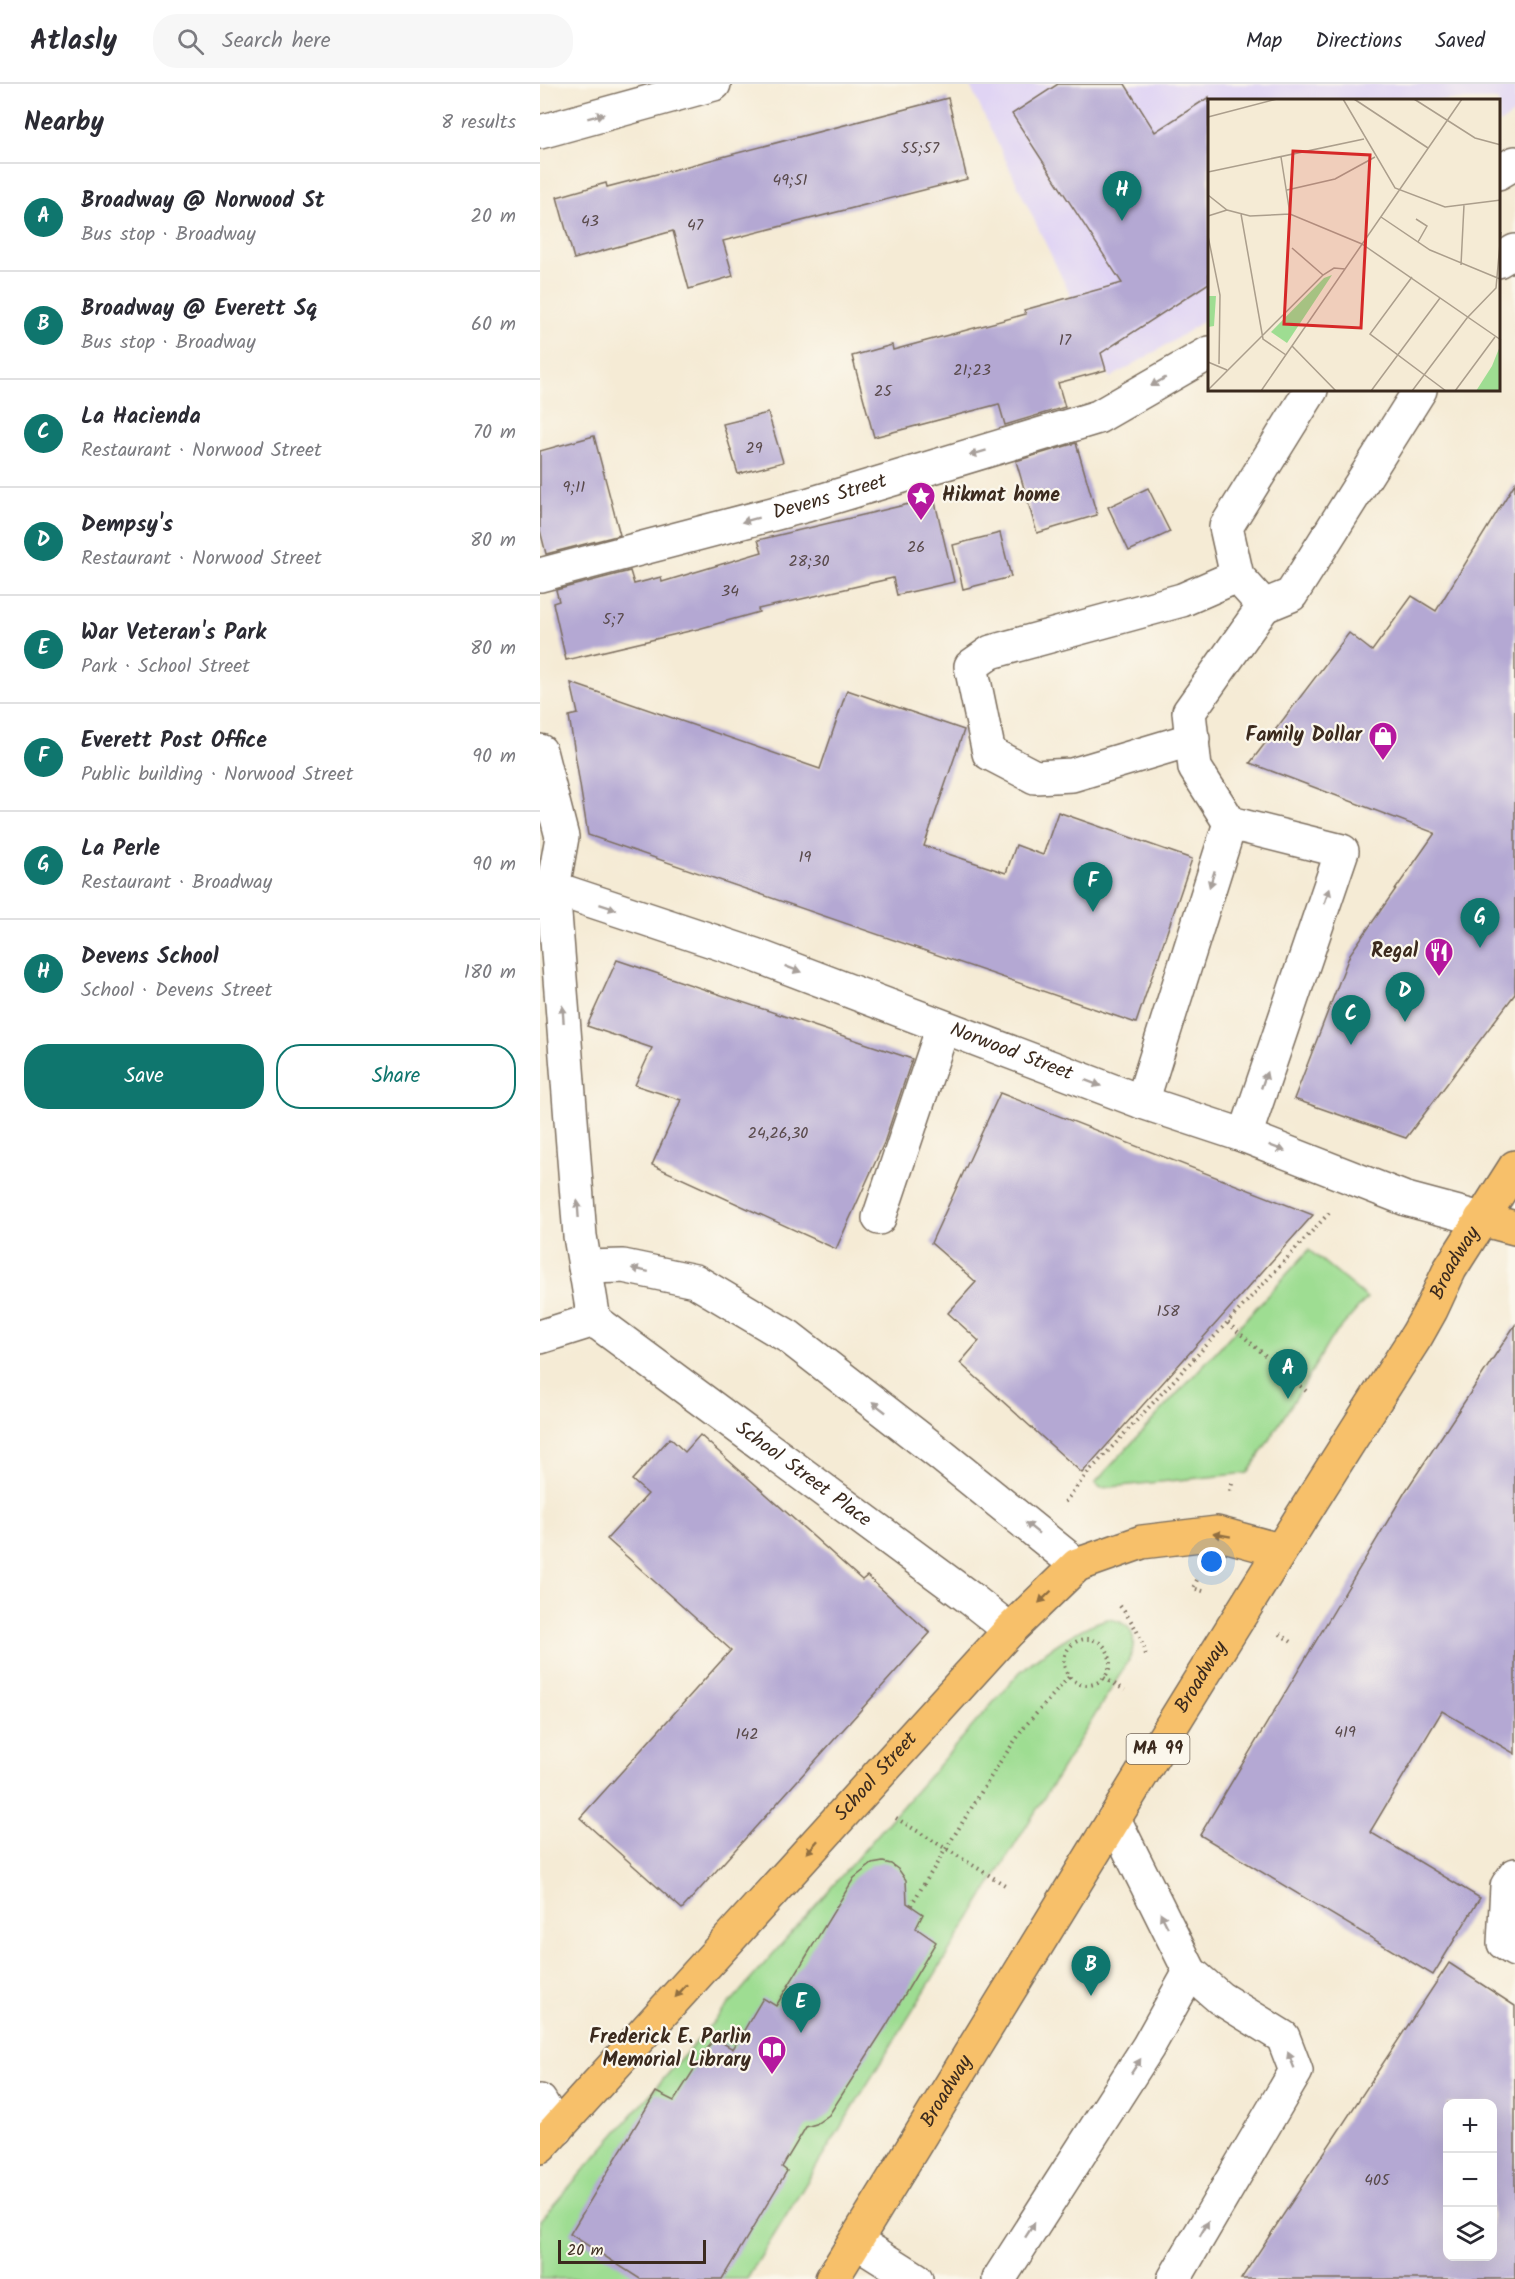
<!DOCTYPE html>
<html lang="en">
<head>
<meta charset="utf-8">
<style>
  :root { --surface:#fff; --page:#f7f7f7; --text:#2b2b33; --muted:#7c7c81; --line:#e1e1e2; --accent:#0f766e }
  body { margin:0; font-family:Kalam,sans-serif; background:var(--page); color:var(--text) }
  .controls { position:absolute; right:18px; bottom:18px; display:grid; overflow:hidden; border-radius:12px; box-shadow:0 6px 24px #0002 }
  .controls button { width:54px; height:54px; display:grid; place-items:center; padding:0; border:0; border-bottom:2px solid var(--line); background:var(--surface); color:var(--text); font:30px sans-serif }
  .scale { position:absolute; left:18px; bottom:15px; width:148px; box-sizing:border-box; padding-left:6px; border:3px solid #3b2a1e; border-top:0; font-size:16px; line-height:21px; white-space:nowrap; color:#3b2a1e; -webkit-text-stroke:4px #fbf7ec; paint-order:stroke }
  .you { position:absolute; left:672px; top:1478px; width:21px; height:21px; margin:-15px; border:4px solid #fff; border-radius:50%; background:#1a73e8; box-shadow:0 0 0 9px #1a73e833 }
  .badge { display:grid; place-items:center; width:39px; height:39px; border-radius:50%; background:var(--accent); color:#fff; font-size:20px; font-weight:700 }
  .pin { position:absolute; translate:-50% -50px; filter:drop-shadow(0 2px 3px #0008) }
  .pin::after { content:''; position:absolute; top:32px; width:21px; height:18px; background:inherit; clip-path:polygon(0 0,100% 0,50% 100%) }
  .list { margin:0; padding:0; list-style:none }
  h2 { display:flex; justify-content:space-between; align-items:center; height:78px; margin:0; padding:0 24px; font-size:26px }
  h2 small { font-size:20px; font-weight:400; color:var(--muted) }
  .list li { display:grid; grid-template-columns:39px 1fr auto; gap:18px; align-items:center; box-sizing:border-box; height:108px; padding:0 24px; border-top:2px solid var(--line) }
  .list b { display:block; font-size:22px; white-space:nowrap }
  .list p { margin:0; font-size:20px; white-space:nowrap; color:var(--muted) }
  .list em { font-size:20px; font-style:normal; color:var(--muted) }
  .actions { display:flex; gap:12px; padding:18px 24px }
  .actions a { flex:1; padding:14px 0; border:2px solid var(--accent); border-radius:24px; text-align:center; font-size:21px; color:var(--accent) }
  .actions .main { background:var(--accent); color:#fff }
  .icon { flex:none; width:33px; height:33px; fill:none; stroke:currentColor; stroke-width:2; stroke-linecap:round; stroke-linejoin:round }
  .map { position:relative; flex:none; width:975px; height:2195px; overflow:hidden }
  header { display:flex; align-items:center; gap:36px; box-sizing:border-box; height:84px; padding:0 30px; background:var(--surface); border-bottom:2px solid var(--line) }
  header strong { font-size:28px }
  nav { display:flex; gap:33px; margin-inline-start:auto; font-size:21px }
  .search { width:420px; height:54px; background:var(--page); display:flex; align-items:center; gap:15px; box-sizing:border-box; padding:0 21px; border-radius:24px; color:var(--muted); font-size:22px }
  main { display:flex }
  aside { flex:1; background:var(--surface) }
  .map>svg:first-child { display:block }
  .built { fill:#e0d4f4 }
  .green { fill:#9edd92; stroke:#6c8458; stroke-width:1.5 }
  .building { fill:#b4a8d3; fill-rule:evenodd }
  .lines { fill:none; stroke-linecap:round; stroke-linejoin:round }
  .minor-casing { stroke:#7c6e5e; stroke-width:36 }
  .major-casing { stroke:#7c6e5e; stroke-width:36 }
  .path { stroke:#7c6e5e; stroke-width:4; stroke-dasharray:1.5 4.5; stroke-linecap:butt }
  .minor { stroke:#fff; stroke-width:33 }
  .major { stroke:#f7c06b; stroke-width:33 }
  .oneway { fill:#a79f9a }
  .oneway2 { fill:#906e41 }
  .labels { text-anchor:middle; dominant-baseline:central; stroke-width:4.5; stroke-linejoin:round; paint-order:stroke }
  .number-label { font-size:16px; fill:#594a4b }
  .shield { fill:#fbf7ec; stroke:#75685c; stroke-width:1.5 }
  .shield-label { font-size:18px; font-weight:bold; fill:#3b2a1e }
  .poi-label { font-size:20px; font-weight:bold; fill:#3b2a1e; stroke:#fbf7ec; text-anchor:end }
  .street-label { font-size:20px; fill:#3b2a1e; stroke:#fbf7ec }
  .inset-road { fill:none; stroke:#ab9e8c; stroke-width:1.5 }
  .view { fill:#d62828; fill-opacity:0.15; stroke:#d62828; stroke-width:3 }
  .inset-edge { fill:none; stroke:#3b2a1e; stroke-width:3 }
</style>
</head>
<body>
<header>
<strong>Atlasly</strong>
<div class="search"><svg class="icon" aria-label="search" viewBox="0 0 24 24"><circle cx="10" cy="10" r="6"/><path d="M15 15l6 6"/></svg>Search here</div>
<nav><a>Map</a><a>Directions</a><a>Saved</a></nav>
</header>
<main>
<aside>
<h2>Nearby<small>8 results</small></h2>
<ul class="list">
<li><span class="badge">A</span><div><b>Broadway @ Norwood St</b><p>Bus stop · Broadway</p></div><em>20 m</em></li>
<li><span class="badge">B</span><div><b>Broadway @ Everett Sq</b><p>Bus stop · Broadway</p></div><em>60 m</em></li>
<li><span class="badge">C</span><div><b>La Hacienda</b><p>Restaurant · Norwood Street</p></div><em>70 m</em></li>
<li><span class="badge">D</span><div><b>Dempsy's</b><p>Restaurant · Norwood Street</p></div><em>80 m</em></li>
<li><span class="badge">E</span><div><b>War Veteran's Park</b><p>Park · School Street</p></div><em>80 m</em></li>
<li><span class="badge">F</span><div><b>Everett Post Office</b><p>Public building · Norwood Street</p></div><em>90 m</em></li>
<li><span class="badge">G</span><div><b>La Perle</b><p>Restaurant · Broadway</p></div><em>90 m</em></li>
<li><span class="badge">H</span><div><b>Devens School</b><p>School · Devens Street</p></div><em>180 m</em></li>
</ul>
<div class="actions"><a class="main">Save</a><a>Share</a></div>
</aside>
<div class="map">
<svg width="975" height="2195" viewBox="0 0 975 2195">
  <rect width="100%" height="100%" fill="#fbf7ec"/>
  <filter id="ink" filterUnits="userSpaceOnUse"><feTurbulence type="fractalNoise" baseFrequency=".0167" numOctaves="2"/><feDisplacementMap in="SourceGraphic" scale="12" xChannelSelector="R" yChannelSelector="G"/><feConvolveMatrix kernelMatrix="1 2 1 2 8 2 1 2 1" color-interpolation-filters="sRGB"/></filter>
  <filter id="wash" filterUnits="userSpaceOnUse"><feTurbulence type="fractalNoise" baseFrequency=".008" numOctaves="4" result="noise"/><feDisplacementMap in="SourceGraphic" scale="24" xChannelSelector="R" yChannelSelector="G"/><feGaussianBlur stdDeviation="1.35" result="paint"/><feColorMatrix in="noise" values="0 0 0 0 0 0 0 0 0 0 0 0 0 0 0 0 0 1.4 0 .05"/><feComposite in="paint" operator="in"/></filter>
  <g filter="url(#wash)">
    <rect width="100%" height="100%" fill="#f5ebd5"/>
    <polygon class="built" points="429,0 975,0 975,29 959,40 958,16 669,16 669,233 630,259 570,294"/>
    <g class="green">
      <polygon points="769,1166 827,1214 790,1256 762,1304 708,1389 561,1404 555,1399"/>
      <path d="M568 1535C594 1538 598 1555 589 1576L207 2195H0V2136L480 1588C501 1570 541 1541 568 1535Z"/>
    </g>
    <g id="blocks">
      <g class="building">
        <polygon points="518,0 585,0 615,48 669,13 669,199 561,269 566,286 518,299 525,323 465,341 459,320 334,353 312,272 352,261 353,266 486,230 484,226 582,199 472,30"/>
        <polygon points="408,14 427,95 183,157 193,192 149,205 133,147 34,175 17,113 66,99 67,103"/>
        <polygon points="228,329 243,378 198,390 183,340"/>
        <polygon points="54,352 80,451 6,470 0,446 0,367"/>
        <polygon points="536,359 557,431 497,449 476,377"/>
        <polygon points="975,399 975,910 866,1054 754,1015 810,870 895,749 710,679 809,549 832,567 872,512 896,527"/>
        <polygon points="608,404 630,448 589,467 568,423"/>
        <polygon points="394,414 414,498 357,511 353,494 218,525 219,528 158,545 26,576 13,519 19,517 16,506 90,487 94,500 121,493 122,498 222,468 218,456"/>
        <polygon points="460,449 471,493 423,505 413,461"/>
        <polygon points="31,599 280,685 307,606 424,646 384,762 466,789 476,761 503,771 518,728 652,775 596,939 48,751 29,632 38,630"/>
        <polygon points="77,876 372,975 344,1059 296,1165 112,1081 141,1016 95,1001 112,964 47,942"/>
        <polygon points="460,1009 773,1131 542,1389 420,1279 439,1257 408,1229 436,1198 391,1159"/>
        <polygon points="975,1241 975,1670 902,1627 830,1748 940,1814 893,1891 660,1751 865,1408"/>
        <polygon points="160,1351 322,1496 327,1492 390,1549 142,1825 40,1734 191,1566 67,1455 108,1410 92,1396 130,1354 145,1368"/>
        <polygon points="343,1778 351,1780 359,1786 366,1796 367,1819 383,1830 376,1844 396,1858 346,1942 289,2031 276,2040 266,2043 242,2083 247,2087 182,2195 100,2195 30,2150 116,2008 134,2017 174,1954 193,1965 223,1914 236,1922 314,1794 332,1780"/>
        <path d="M909 1879 975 1922V2195H701ZM908 2019H952V2172H908Z"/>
      </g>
    </g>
  </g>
  <g filter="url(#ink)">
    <use href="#blocks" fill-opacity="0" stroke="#7c6e5e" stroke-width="1.5"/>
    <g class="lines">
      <g class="minor-casing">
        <g id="minor">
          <polyline points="0,48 174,0"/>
          <polyline points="958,89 975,79"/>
          <polyline points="958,177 975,167"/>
          <polyline points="771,306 686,443 697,492 724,522 751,511 880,306"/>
          <path id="s1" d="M0 491 267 421 558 333 669 269"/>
          <polyline points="653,655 532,691 495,693 449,669 431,582 451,568 642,516 697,492"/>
          <polyline points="0,667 22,753 13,804 40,1152 54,1236"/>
          <path id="s2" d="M0 804H13L215 871 602 1018 705 1052 866 1115 941 1135"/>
          <polyline points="602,1018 690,739"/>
          <polyline points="705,1052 802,767 690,739 655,684 649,628 724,522"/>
          <polyline points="339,1134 403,943"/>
          <polyline points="45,1183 83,1182 155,1197 249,1253 401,1371 537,1481"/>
          <path id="s3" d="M54 1236 431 1515 470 1546"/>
          <polyline points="0,1253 54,1236"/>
          <polyline points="574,1735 650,1888 680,1914 743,1953 756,1987 634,2195"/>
          <polyline points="975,1791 967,1802 964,1859 975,1866"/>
          <polyline points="0,2017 17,2045"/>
          <polyline points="316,2157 376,2195"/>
          <polyline points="459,2195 608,1963 650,1888"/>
        </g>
      </g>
      <g class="major-casing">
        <g id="major">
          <polyline points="941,1135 975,1144"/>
          <path id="s4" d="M0 2063 470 1546 537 1481 602 1458 677 1449 739 1466"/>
          <path id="s5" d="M292 2195C486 1880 677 1563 877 1251L891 1226 910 1185 975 1083"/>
        </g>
      </g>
      <g class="path">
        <polyline points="688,1239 766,1307"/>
        <polyline points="690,1407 693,1396"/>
        <polyline points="525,1418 546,1391 789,1129"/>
        <polyline points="657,1496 653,1504 666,1508"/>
        <path d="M580 1522C593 1538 601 1552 606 1571"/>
        <polyline points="740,1550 753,1559"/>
        <circle cx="547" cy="1578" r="23"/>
        <polyline points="564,1594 585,1606"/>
        <polyline points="356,1734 465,1801"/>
        <polyline points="371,1821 460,1678 486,1641 529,1593"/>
      </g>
      <use href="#minor" class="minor"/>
      <use href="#major" class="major"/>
    </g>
    <defs><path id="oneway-solid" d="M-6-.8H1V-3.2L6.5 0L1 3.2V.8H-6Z" transform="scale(1.5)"/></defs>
    <g class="oneway">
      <use href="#oneway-solid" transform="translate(56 32) rotate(-15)"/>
      <use href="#oneway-solid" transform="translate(618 298) rotate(150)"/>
      <use href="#oneway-solid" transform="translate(438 369) rotate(163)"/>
      <use href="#oneway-solid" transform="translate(210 436) rotate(165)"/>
      <use href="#oneway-solid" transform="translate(672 795) rotate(108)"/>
      <use href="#oneway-solid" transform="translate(787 812) rotate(-71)"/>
      <use href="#oneway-solid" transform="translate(68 823) rotate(18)"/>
      <use href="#oneway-solid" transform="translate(253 885) rotate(21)"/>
      <use href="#oneway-solid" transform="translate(23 930) rotate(-94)"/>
      <use href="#oneway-solid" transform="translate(724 996) rotate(-71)"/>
      <use href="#oneway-solid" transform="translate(553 999) rotate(21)"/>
      <use href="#oneway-solid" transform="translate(737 1064) rotate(21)"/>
      <use href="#oneway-solid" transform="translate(38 1125) rotate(-94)"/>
      <use href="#oneway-solid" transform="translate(100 1186) rotate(-168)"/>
      <use href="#oneway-solid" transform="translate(339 1323) rotate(-142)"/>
      <use href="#oneway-solid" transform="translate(492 1444) rotate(-141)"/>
      <use href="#oneway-solid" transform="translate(624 1836) rotate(-116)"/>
      <use href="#oneway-solid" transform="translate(751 1976) rotate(-112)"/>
      <use href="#oneway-solid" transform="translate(596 1982) rotate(-57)"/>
      <use href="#oneway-solid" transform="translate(664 2145) rotate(-60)"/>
      <use href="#oneway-solid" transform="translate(490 2146) rotate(-57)"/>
    </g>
    <g class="oneway2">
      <use href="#oneway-solid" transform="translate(682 1451) rotate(-170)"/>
      <use href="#oneway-solid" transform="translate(505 1513) rotate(136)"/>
      <use href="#oneway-solid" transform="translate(272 1763) rotate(132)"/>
      <use href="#oneway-solid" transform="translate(141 1907) rotate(132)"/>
    </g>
  </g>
  <defs>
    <g id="sight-pin" transform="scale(1.5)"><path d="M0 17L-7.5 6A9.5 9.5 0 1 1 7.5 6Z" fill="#b5179e" stroke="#fbf7ec"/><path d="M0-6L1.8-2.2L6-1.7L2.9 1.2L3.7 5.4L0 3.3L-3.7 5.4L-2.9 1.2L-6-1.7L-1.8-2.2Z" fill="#fff"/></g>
    <g id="shop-pin" transform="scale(1.5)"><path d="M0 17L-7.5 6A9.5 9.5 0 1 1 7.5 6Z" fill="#b5179e" stroke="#fbf7ec"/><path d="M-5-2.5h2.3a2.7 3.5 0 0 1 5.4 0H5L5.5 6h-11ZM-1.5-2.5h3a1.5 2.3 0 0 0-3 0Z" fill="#fff"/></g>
    <g id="restaurant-pin" transform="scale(1.5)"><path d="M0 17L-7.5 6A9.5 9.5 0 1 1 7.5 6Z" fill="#b5179e" stroke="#fbf7ec"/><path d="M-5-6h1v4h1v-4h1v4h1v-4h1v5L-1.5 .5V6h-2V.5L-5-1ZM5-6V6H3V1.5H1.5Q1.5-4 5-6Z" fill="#fff"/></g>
    <g id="library-pin" transform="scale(1.5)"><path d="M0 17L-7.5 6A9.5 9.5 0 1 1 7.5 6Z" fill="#b5179e" stroke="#fbf7ec"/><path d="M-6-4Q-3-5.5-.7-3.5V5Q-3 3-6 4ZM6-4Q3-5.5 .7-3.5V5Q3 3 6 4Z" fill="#fff"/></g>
  </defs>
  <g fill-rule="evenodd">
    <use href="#sight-pin" x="381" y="412"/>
    <use href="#shop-pin" x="843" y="652"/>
    <use href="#restaurant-pin" x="899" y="868"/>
    <use href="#library-pin" x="232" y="1966"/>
  </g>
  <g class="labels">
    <g class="number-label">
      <text x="380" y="64">55;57</text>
      <text x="250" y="96">49;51</text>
      <text x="50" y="137">43</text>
      <text x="155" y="141">47</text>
      <text x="525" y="256">17</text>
      <text x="432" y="286">21;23</text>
      <text x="343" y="307">25</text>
      <text x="214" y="364">29</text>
      <text x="34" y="403">9;11</text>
      <text x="376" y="463">26</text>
      <text x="269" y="477">28;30</text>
      <text x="190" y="507">34</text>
      <text x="73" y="535">5;7</text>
      <text x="265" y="773">19</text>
      <text x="238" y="1049">24,26,30</text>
      <text x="628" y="1227">158</text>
      <text x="805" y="1648">419</text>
      <text x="207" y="1650">142</text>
      <text x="837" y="2096">405</text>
    </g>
    <rect class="shield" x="586.5" y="1650" width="63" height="30" rx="4.5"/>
    <g class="shield-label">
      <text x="618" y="1665">MA 99</text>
    </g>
    <g class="poi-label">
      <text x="402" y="412" text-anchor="start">Hikmat home</text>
      <text x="822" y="652">Family Dollar</text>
      <text x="878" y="868">Regal</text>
      <text x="211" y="1954">Frederick E. Parlin<tspan x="211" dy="23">Memorial Library</tspan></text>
    </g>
    <g class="street-label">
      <text stroke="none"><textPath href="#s1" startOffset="300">Devens Street</textPath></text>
      <text stroke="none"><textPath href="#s2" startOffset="500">Norwood Street</textPath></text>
      <text stroke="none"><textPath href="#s5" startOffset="1192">Broadway</textPath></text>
      <text stroke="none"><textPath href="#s3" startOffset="260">School Street Place</textPath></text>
      <text stroke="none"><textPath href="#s5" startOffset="706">Broadway</textPath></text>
      <text stroke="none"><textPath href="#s4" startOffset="500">School Street</textPath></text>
      <text stroke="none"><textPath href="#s5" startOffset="220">Broadway</textPath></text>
    </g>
  </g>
  <g transform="translate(668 15)">
    <rect width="292" height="292" fill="#f5ebd5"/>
    <path d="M124 176 79 244 63 233 116 179ZM0 197H8L6 227 0 228ZM292 247V292H268L284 267Z" fill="#9edd92"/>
    <path class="inset-road" d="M135 0 187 89 237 108 293 101M146 0 220 49M206 0 267 39 293 46M0 18 69 0M73 58 82 115M0 73 156 40M79 91 127 80 167 58M0 96 19 111 42 117 82 115 154 145M33 115 55 240 78 256M0 117 19 111M173 118 222 151 292 180M208 120 219 127 210 143M0 137 12 196 11 265M154 145 293 241M84 149 115 176M253 166 256 106M204 178 162 235 238 292M84 247 128 292M0 263 19 271M0 291 115 176 126 169 137 170M53 292 254 0M163 292 232 199M204 292 259 219 288 189 293 133M247 292 287 238"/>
    <path class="view" d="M85 52 162 56 153 229 76 225Z"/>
    <rect width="292" height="292" class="inset-edge"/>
  </g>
</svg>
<div class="controls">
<button>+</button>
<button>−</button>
<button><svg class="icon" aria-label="layers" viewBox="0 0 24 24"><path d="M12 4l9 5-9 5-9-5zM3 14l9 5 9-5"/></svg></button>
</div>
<div class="scale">20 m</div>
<div class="you"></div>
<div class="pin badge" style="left:748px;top:1315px">A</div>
<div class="pin badge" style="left:551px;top:1912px">B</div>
<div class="pin badge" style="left:811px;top:961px">C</div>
<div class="pin badge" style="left:865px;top:938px">D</div>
<div class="pin badge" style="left:261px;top:1949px">E</div>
<div class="pin badge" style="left:553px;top:828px">F</div>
<div class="pin badge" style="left:940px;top:864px">G</div>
<div class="pin badge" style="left:582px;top:137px">H</div>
</div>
</main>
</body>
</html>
